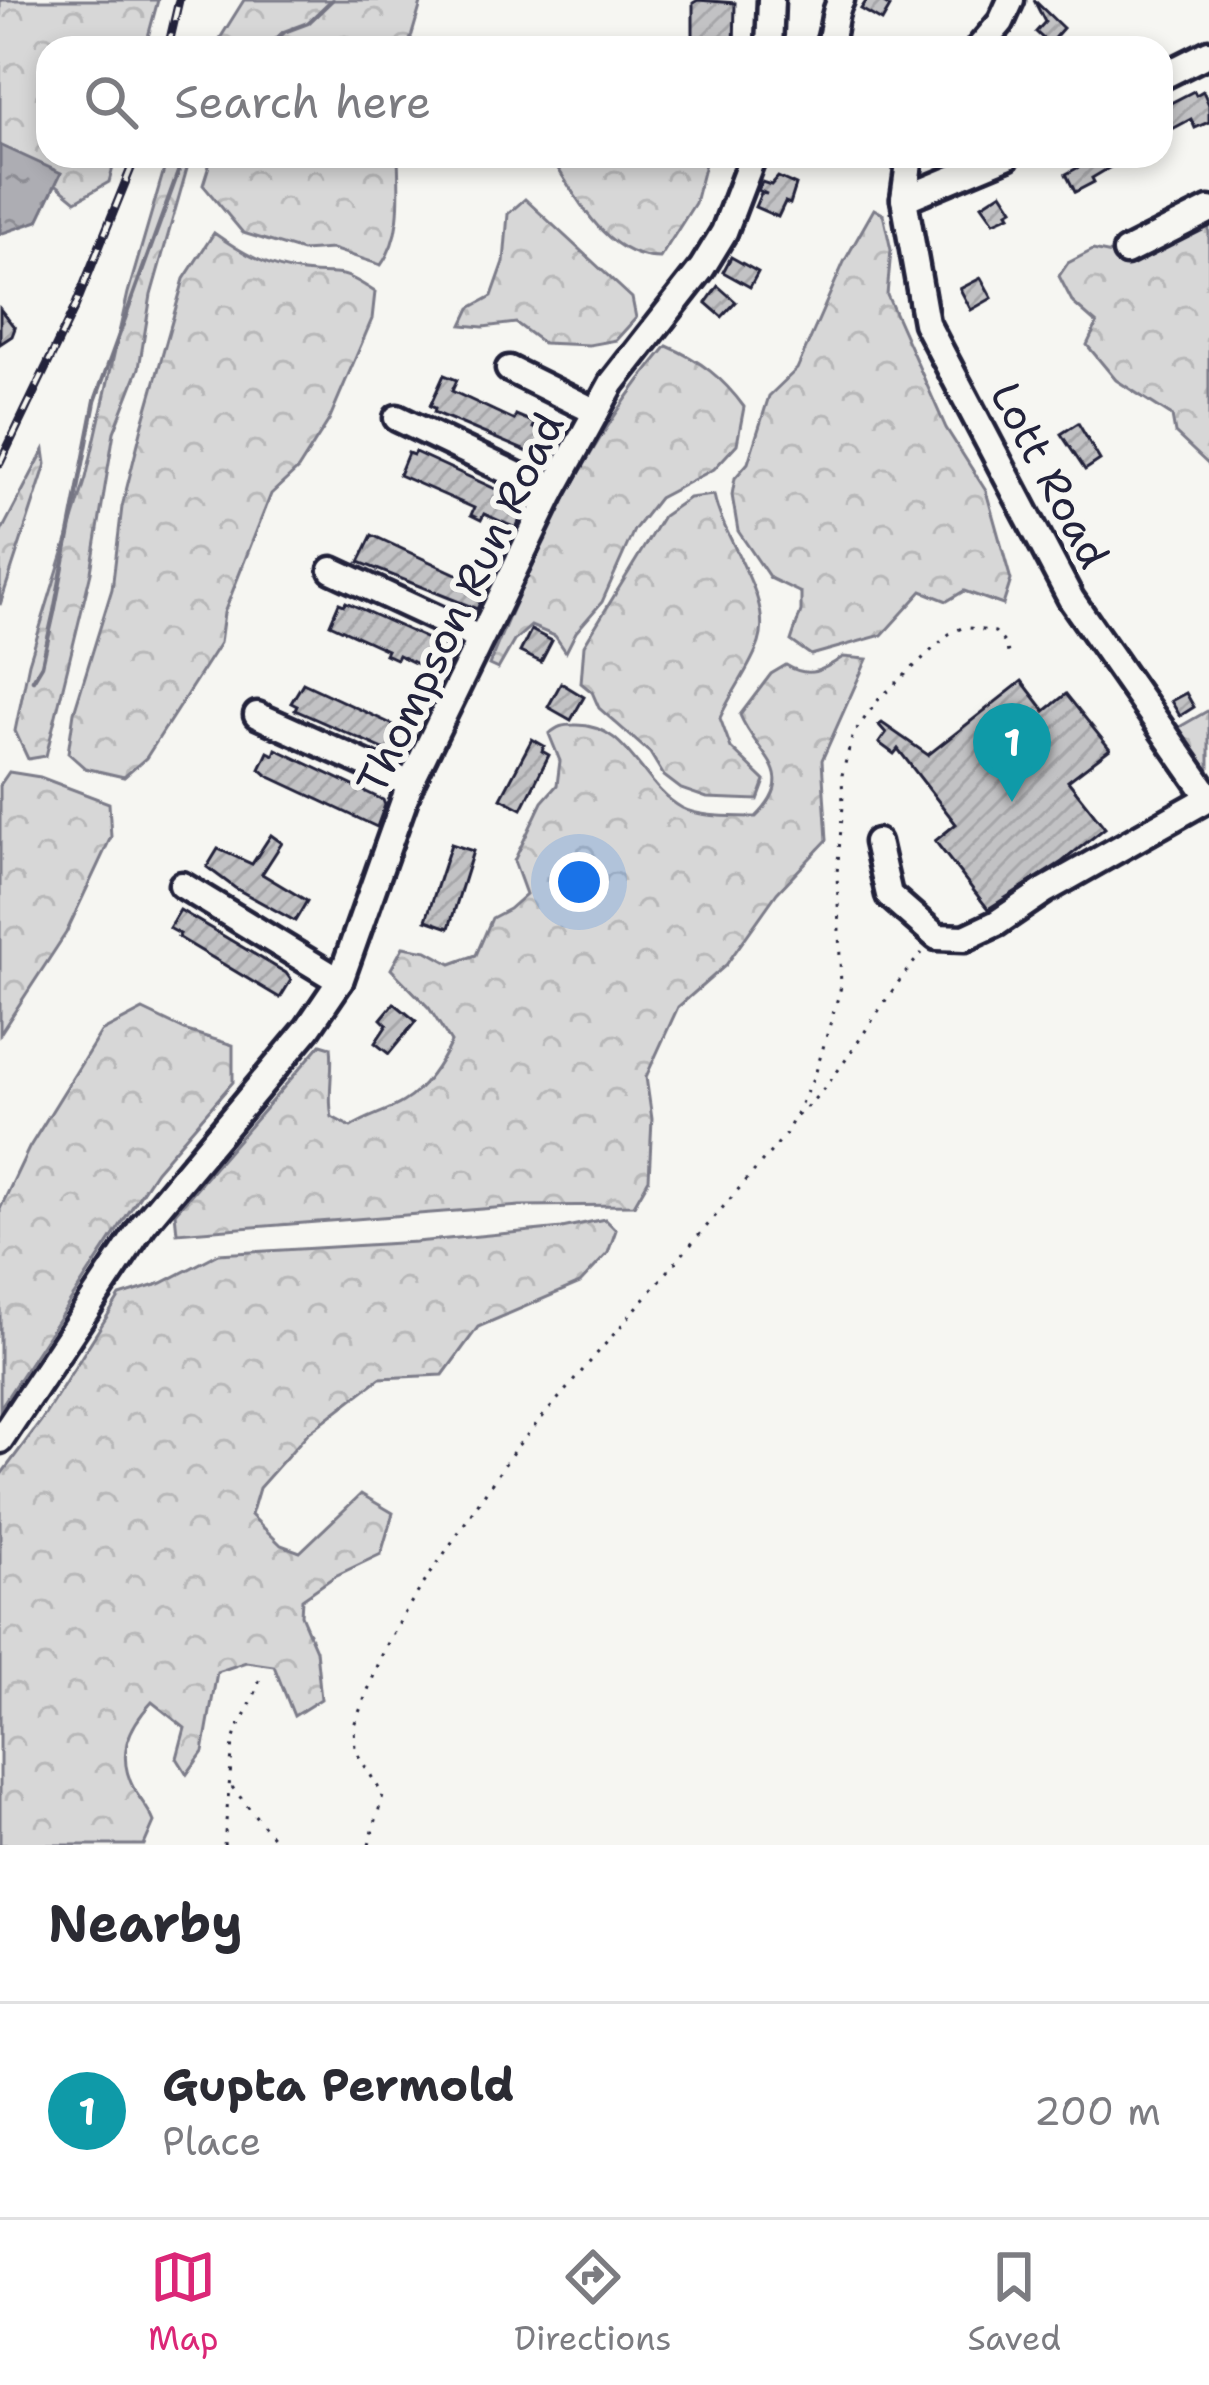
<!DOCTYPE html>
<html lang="en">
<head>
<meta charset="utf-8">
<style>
  :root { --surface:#fff; --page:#f2f2f3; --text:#2b2b33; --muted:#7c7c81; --line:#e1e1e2; --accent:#db2777 }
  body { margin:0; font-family:"Shantell Sans",sans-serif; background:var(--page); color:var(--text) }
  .you { position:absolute; left:579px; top:882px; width:42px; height:42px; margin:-30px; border:9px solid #fff; border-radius:50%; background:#1a73e8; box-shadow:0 0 0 18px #1a73e833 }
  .badge { display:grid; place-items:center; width:78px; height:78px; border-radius:50%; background:var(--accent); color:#fff; font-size:39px; font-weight:700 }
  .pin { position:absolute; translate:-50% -99px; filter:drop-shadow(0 3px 6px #0008) }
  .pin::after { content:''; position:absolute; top:63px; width:42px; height:36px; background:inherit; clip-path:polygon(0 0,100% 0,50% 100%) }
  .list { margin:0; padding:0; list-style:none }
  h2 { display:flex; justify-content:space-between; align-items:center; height:156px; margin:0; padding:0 48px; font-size:51px }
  h2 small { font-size:39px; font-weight:400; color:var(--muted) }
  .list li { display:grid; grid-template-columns:78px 1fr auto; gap:36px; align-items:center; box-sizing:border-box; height:216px; padding:0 48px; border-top:3px solid var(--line) }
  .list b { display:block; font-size:45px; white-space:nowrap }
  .list p { margin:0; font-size:39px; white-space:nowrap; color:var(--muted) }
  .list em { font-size:39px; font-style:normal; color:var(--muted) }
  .icon { flex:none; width:66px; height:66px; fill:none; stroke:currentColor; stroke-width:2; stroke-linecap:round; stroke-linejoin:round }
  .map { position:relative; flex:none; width:1209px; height:1845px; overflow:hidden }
  .search { position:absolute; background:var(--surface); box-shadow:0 6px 18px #0003; left:36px; right:36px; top:36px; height:132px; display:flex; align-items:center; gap:30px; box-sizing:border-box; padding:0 42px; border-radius:36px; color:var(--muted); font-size:45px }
  .sheet { height:372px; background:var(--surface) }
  nav { display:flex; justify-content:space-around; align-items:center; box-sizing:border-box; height:168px; border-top:3px solid var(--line); background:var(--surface); font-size:33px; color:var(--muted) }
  nav a { display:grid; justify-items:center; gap:6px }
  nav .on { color:var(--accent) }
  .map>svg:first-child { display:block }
  .forest { fill:url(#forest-crowns); stroke:#7c7c89; stroke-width:3 }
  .water { fill:url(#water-ripples); stroke:#757583; stroke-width:3 }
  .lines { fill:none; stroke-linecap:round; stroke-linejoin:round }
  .stream { stroke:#757583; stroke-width:4.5 }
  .building { fill:url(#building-hatch); stroke:#22223b; stroke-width:3 }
  .minor-casing { stroke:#22223b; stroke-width:33 }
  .path { stroke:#22223b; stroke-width:3; stroke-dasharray:3 9; stroke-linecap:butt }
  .minor { stroke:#f6f6f2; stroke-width:24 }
  .rail-casing { stroke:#22223b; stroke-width:9 }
  .rail { stroke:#f6f6f2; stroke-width:4.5; stroke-dasharray:14; stroke-linecap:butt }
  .labels { text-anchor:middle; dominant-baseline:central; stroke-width:12; stroke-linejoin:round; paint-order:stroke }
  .street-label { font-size:42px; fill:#22223b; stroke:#f6f6f2 }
</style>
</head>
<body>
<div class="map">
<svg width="1209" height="1845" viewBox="0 0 1209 1845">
  <defs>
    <pattern id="forest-crowns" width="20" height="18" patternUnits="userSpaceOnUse" patternTransform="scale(3)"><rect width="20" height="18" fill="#d7d7d7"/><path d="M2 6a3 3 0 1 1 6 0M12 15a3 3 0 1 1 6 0" fill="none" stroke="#b8b8b9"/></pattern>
    <pattern id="water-ripples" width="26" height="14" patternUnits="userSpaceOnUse" patternTransform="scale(3)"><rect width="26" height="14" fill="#adadb3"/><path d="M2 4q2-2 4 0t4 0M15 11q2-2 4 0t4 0" fill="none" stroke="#8c8c93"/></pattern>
    <pattern id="building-hatch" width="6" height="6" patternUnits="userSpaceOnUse" patternTransform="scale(3)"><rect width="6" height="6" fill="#c2c2c4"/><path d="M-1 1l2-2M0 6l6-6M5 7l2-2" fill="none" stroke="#a6a6a9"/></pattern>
  </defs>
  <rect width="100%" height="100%" fill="#f6f6f2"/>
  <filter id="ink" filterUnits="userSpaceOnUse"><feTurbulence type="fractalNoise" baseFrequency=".00833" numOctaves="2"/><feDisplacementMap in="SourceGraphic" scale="24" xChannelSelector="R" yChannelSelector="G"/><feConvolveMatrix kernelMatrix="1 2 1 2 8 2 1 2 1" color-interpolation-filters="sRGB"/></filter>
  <g filter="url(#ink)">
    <g class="forest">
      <polygon points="0,0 158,0 145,48 48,48 48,156 116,156 109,182 76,201 35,167 0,168"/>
      <polygon points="244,0 422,0 408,48 214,48"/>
      <polygon points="168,156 189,156 188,165 151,295 139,368 114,432 91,572 46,756 28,759 15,731 29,663 86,478 128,293"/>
      <path d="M212 156H398C399 193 403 235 381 265L332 249 302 251 243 233 203 185Z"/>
      <path d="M550 156H707L695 203 660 258C605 258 577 197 550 156Z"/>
      <polygon points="525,199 632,298 636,318 616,340 589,345 543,343 516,323 483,327 462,325 470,308 492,296 504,262 508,214"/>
      <polygon points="874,209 883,214 891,250 887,295 946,428 986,491 1011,580 1003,605 964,591 947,601 922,591 882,635 811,655 791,641 801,611 801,593 770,578 738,531 732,495 735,478 748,463 769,396 797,369 844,262"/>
      <polygon points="1209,218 1209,465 1175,433 1172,416 1116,380 1087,345 1097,324 1073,303 1059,276 1068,263 1093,250 1126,257"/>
      <path d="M214 233C242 253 268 268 303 272 344 277 337 267 375 292L372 319 329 420 298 469 271 494 224 613 220 643 146 758 124 777 85 768 68 753 74 712 112 589 122 507 142 427 184 279Z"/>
      <path d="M667 346C700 360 723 378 744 407L737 444 714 469 659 498 634 530 602 602 576 632 566 652 555 636 531 626 514 641 498 669 489 665C534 553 588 439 667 346Z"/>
      <polygon points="44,450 46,464 0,605 0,534"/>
      <path d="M714 495C723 541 774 598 759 643 750 669 731 692 720 718L731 748 765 781 758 800 707 798 681 789 664 776 650 753 599 708 592 692 581 683 584 645 663 516 689 498Z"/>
      <path d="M843 657 867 659 822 760 827 840 777 893 726 965 678 1007 646 1077 652 1119 649 1179 634 1205 520 1206 177 1233 175 1213 321 1044 331 1047C334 1071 327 1094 332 1117L351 1127C368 1116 387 1112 403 1102 424 1090 441 1063 451 1042L429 1008 391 969 403 947 427 951 451 964 476 955 492 918 509 909 526 894 514 861 542 802 557 785 560 761 549 734C558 726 563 725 574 725 629 723 640 785 682 808 701 818 734 816 756 817 801 772 758 758 740 715L771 674 786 665C809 679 822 671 843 657Z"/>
      <polygon points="1209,710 1209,775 1176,729"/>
      <polygon points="9,772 40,777 109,803 111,837 66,933 0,1034 0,785"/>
      <polygon points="143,1010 187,1031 233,1045 233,1082 156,1171 0,1408 0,1209 29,1148 101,1032"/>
      <path d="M605 1219 616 1230 608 1253 580 1283 478 1327 443 1375 380 1378 308 1433 259 1488 251 1515 281 1545 300 1552 361 1494 393 1513 381 1554 335 1576 302 1599 301 1615 316 1650 321 1699 294 1716 274 1666 246 1662 217 1672 203 1752 187 1774 177 1758 185 1728 152 1702C128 1728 116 1755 134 1789 141 1801 149 1809 154 1822L144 1845H0V1476L41 1421 120 1296 162 1283 218 1254 416 1242 562 1228Z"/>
    </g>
    <polygon class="water" points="0,145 61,173 38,221 0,234"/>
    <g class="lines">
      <g class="stream">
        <polyline points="267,48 284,32 308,23 332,0"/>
        <polyline points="33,680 42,665 54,612 95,401 184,156"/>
      </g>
    </g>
    <g class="building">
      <polygon points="698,0 735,3 734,48 693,48 693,3"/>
      <polygon points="867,0 879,0 890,7 882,21 861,9"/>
      <polygon points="1034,0 1063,28 1049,44 1036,32 1045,22"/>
      <polygon points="1194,91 1196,95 1203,91 1209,105 1209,122 1195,128 1191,119 1161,135 1161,108"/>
      <polygon points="1099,156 1129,156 1092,178 1094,182 1075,192 1066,174"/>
      <polygon points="778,177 796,185 790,204 785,202 778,217 755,207 761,193 767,194 758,190 762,182 771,185"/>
      <polygon points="1002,192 1013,209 1008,212 1010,215 994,222 982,205"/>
      <polygon points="731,257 758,272 750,287 723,272"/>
      <polygon points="981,278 992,298 971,310 960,289"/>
      <polygon points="718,286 736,302 722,317 706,303"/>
      <polygon points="0,309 15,328 12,336 0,344"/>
      <polygon points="444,375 457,380 452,391 514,420 516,415 535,423 533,428 552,436 550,441 557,444 549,461 434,412 435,408 430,406"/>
      <polygon points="1078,423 1100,460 1085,470 1061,434"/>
      <polygon points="415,452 524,502 526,507 516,528 484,514 481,520 471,515 474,508 399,475 408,453 413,455"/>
      <polygon points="372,535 482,586 486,591 477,609 359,562"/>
      <polygon points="346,602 456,652 444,677 398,655 396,659 385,654 387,650 330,624 339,603 344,605"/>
      <polygon points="531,630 552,641 541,662 520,652"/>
      <polygon points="1022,681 1045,711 1066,694 1110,749 1068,781 1105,828 1062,862 988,909 935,841 956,824 898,749 894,754 879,743 886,733 879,725 882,723 928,755"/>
      <polygon points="303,683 415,735 404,758 295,710 297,706 291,703"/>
      <polygon points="561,683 584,697 571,720 548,707"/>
      <polygon points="1186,693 1194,707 1180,716 1171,701"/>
      <polygon points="532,739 544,746 542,751 549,755 522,809 501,798"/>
      <polygon points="276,749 383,800 385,805 377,827 268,776 260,769 268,752 274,755"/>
      <polygon points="271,835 282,843 262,874 307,901 295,921 235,888 207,867 218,849 252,864"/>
      <polygon points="451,844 473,851 449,928 426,920"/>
      <polygon points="180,910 286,973 291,980 280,998 178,937 180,934 169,928"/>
      <polygon points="394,1003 416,1021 389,1054 375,1043 387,1025 381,1019"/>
    </g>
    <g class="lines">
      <g class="minor-casing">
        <g id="minor">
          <polyline points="769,48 771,0"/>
          <path d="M827 48C836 32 831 17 841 0"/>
          <polyline points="979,48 1001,22 1011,0"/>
          <polyline points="1161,77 1209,53"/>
          <polyline points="910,156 904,199 926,323 1071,599 1209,797"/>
          <polyline points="904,199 1007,156"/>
          <polyline points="1126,252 1209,210"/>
          <polyline points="509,369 596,412"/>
          <polyline points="397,418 552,492"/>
          <polyline points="332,570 479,638"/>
          <polyline points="257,715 410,784"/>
          <polyline points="877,842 889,895 937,937 965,938 997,923 1044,891 1209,798"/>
          <polyline points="182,885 340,981"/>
          <polyline points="0,1440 143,1225 308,1028 340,981 410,784 552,492 612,383 702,268 724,232 753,156"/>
        </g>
      </g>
      <g class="path">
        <path d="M797 1116C849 1070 876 1004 922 953"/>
        <polyline points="232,1787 279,1845"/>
        <path d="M224 1845 233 1742C239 1718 258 1699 260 1674"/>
        <polyline points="369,1845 383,1795 355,1750 354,1725 384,1650 408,1607 515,1449 786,1134 815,1075 841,987 837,873 843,806 842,775 853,734 879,699 949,634 964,627 995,632 1007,646 1008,654"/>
      </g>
      <use href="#minor" class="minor"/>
      <g class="rail-casing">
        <g id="rail">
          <polyline points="168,48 179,0"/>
          <polyline points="0,463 75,307 136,156"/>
        </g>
      </g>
      <use href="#rail" class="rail"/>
    </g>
  </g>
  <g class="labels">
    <g class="street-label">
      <text transform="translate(1050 475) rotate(62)">Lott Road</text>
      <text transform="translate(460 603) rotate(-64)">Thompson Run Road</text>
    </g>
  </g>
</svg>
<div class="you"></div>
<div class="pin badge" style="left:1012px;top:802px;background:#0f9aa8">1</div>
<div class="search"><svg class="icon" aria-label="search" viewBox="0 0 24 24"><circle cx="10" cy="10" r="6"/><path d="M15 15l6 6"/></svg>Search here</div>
</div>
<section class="sheet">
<h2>Nearby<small></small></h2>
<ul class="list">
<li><span class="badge" style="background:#0f9aa8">1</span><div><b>Gupta Permold</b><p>Place</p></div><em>200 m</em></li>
</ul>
</section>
<nav>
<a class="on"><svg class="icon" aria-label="map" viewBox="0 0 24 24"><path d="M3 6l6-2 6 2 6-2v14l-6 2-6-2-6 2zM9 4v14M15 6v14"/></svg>Map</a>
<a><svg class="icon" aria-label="directions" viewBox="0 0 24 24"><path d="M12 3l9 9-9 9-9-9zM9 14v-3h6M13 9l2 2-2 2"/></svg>Directions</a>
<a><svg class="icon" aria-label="saved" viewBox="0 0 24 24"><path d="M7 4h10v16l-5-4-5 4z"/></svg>Saved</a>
</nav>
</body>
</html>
